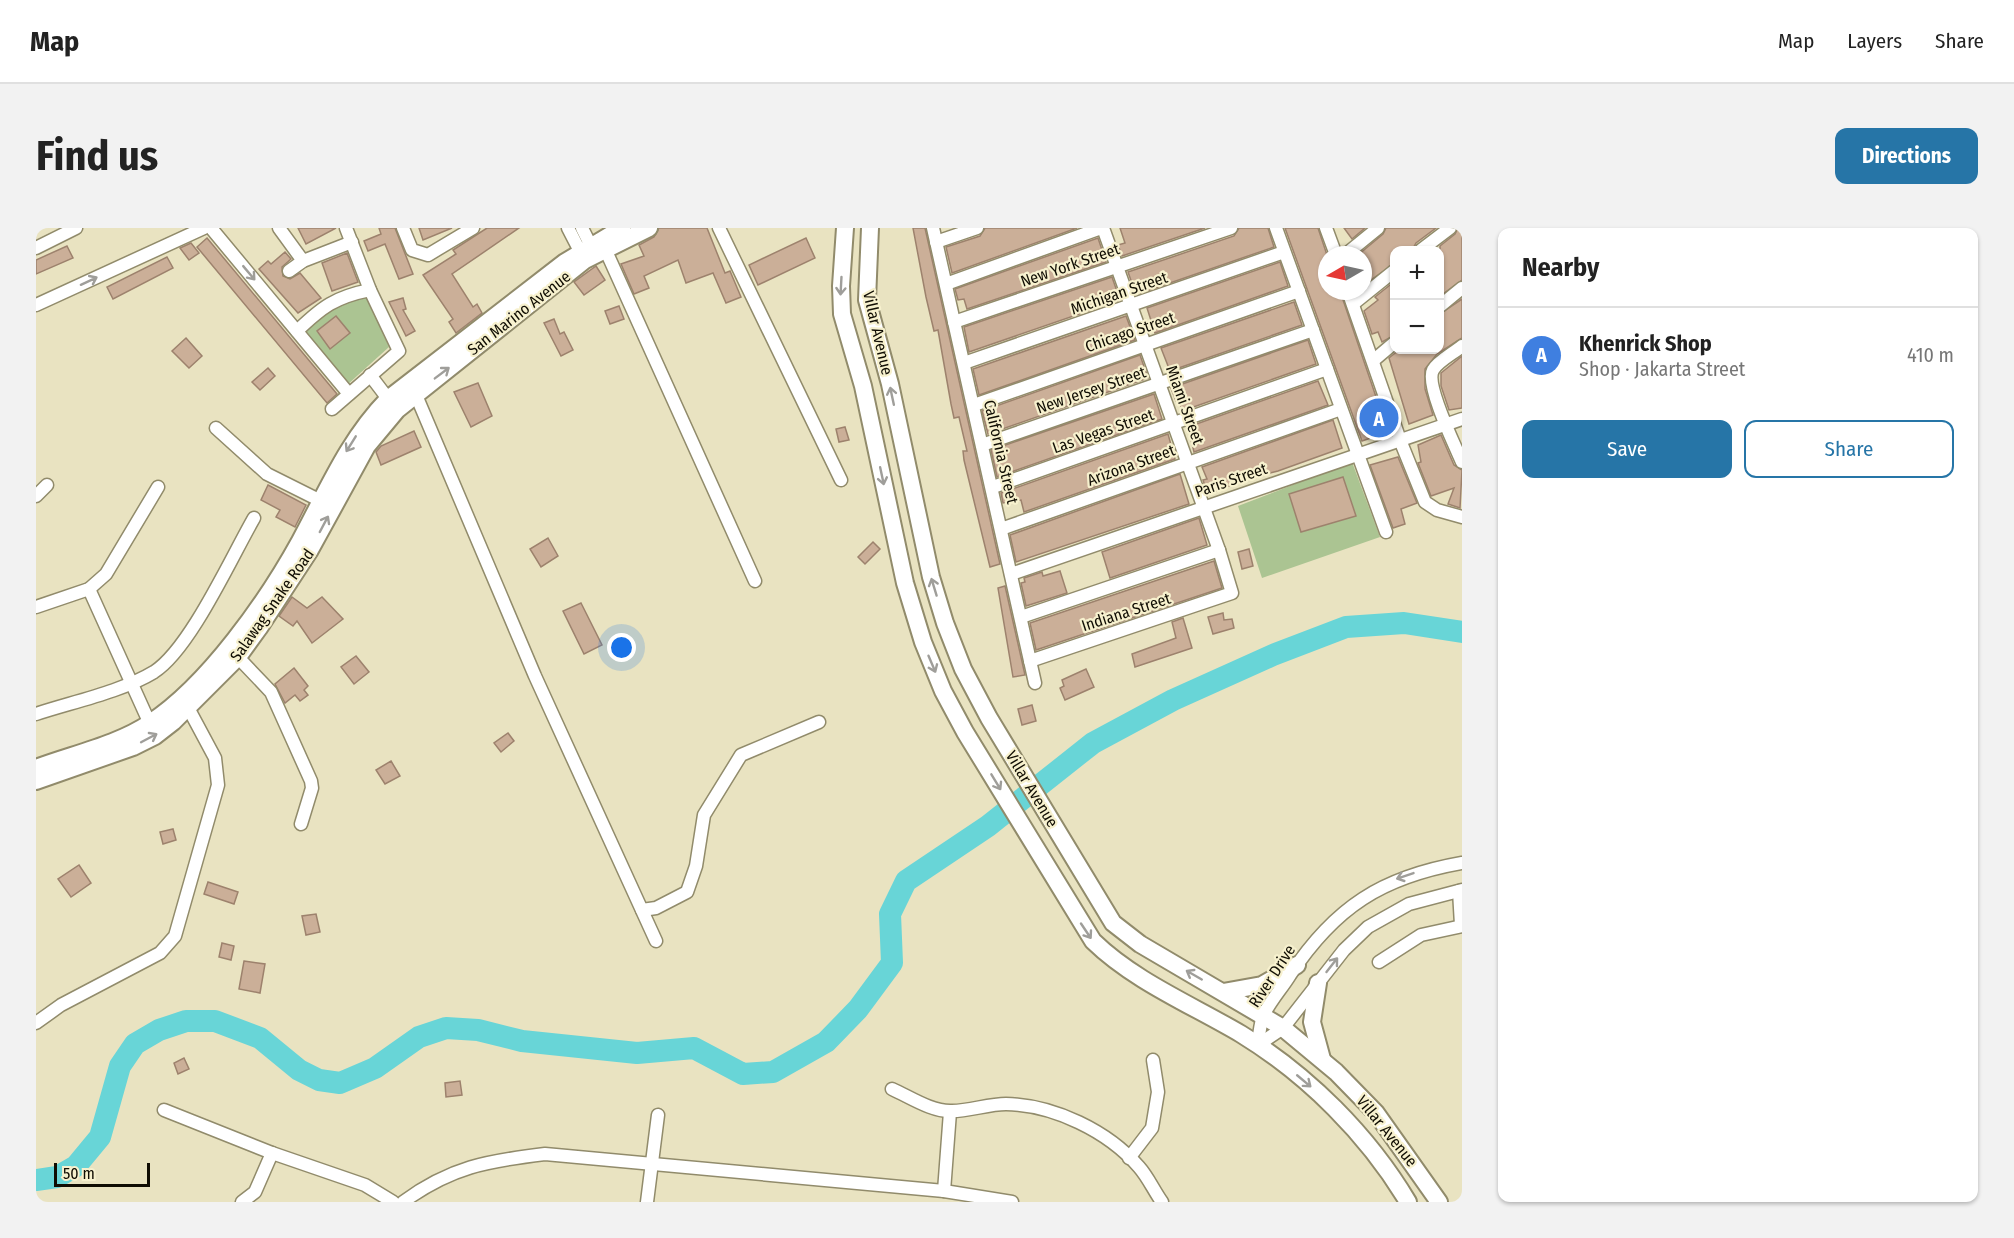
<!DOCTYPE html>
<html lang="en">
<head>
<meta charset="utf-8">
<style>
  :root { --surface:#fff; --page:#f2f2f2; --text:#222; --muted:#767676; --line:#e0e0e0; --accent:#2675a7 }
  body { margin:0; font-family:"Fira Sans Condensed",sans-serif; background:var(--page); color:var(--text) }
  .controls { position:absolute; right:18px; top:18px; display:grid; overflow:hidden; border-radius:12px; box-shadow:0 2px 4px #0004 }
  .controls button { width:54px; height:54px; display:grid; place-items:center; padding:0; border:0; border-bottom:2px solid var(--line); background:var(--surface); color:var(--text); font:30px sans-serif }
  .compass { position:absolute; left:1282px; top:18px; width:54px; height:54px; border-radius:50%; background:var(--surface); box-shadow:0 2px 4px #0004; rotate:261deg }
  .scale { position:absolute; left:18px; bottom:15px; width:96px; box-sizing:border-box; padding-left:6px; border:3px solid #100d03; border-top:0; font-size:16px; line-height:21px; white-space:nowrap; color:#100d03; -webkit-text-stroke:4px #f7f1ce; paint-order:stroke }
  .you { position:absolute; left:586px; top:420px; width:21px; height:21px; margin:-15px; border:4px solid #fff; border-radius:50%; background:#1a73e8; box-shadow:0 0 0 9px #1a73e833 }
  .badge { display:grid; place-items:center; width:39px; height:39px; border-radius:50%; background:var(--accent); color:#fff; font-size:20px; font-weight:700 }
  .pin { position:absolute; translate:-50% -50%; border:3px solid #fff; box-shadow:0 2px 6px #0006 }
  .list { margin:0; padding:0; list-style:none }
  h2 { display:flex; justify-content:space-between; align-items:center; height:78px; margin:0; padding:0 24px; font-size:26px }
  h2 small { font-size:20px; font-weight:400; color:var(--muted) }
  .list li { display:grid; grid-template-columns:39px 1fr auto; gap:18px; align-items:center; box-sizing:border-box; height:96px; padding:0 24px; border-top:2px solid var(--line) }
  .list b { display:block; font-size:22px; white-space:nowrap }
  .list p { margin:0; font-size:20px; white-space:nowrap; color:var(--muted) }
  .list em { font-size:20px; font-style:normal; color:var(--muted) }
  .actions { display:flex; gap:12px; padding:18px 24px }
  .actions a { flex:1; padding:14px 0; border:2px solid var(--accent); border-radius:12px; text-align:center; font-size:21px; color:var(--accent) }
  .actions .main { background:var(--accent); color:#fff }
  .map { position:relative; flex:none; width:1426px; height:974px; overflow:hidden; border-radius:12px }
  header { display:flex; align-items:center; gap:36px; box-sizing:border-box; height:84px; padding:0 30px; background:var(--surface); border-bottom:2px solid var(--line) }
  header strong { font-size:28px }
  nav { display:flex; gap:33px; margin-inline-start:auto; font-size:21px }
  .intro { display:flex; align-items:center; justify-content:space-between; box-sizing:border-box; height:144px; padding:0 36px }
  h1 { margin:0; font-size:42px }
  .button { padding:15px 27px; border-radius:12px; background:var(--accent); color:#fff; font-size:21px; font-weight:700 }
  main { display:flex; gap:36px; padding:0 36px }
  aside { flex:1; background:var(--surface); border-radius:12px; box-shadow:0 2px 4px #0004 }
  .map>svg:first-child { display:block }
  .green { fill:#abc492 }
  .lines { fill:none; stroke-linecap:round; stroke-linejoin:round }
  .river { stroke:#68d5d7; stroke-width:22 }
  .building { fill:#cbaf98; stroke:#9d826d; stroke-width:1.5 }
  .minor-casing { stroke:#918b6b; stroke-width:15 }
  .major-casing { stroke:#918b6b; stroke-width:20 }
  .minor { stroke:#fff; stroke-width:12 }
  .major { stroke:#fff; stroke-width:16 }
  .oneway { stroke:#9f9e9a }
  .labels { text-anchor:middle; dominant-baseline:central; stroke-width:4.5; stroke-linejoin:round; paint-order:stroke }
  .street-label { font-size:16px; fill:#100d03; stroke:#f7f1ce }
</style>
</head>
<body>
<header>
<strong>Map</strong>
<nav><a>Map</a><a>Layers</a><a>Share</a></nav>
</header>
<div class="intro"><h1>Find us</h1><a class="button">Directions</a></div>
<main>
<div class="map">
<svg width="1426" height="974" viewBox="0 0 1426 974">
  <rect width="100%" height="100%" fill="#e9e3c1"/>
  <g class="green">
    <polygon points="331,69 353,119 311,157 267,103 296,79"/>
    <polygon points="1316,234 1344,309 1226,350 1202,278"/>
  </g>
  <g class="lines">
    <polyline class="river" points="0,952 21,949 40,938 64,909 84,838 99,816 123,802 150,793 179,793 224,810 263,842 283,852 304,855 339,840 383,809 410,800 442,802 486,813 601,825 658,820 707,846 737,844 790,814 822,781 856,735 854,686 870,653 952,598 1057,515 1137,472 1237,427 1310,399 1368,395 1426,404"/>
  </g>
  <g class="building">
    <polygon points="262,0 300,0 270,16"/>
    <polygon points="343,0 359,0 377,46 363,51 349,16 332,23 328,13 345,6"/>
    <polygon points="383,0 416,0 387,12"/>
    <polygon points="451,0 483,0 416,46 437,79 441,76 446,85 420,105 413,94 417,91 387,47 420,26 417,22"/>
    <polygon points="623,0 671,0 689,45 694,43 705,69 690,75 677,45 650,55 642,32 608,48 613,60 598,66 585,36 608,28 603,17 618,9"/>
    <polygon points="877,0 889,0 964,336 954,339 928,232 927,223 931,223 923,189 918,190 915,176 902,102 898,103 890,69"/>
    <polygon points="949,0 1041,0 916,45 910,19 944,8"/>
    <polygon points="1084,0 1169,0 1086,28 1082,17 1089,15"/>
    <polygon points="1203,0 1232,0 1238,19 1105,65 1103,59 1098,61 1092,44 1198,8"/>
    <polygon points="1249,0 1282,0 1291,27 1291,63 1304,63 1352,204 1326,213"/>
    <polygon points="1308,0 1329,0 1316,11"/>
    <polygon points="1350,0 1400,0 1380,15 1376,22 1359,22 1359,35 1329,56 1327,27 1322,27 1347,6"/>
    <polygon points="1422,0 1426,0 1426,52 1404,68 1404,18 1419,6"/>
    <polygon points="171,10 301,166 291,175 161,19"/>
    <polygon points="770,10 779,30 722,57 713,37"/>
    <polygon points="1062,10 1070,34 931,81 928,71 922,72 919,61"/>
    <polygon points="155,15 163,25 153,32 144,20"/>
    <polygon points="31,18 37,30 0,46 0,32"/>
    <polygon points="249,24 255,31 246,39 247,48 254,51 264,45 285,70 262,85 223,41 232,33 235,36"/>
    <polygon points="311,25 322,54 296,63 286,35"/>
    <polygon points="131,29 137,40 77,71 71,59"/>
    <polygon points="1244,34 1252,58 1119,105 1111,80"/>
    <polygon points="560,38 569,52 548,67 538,54"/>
    <polygon points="1076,49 1084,72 933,124 928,99"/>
    <polygon points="1359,53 1359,107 1346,114 1342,104 1336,106 1328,83 1342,72 1339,69"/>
    <polygon points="367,70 370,81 367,82 379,103 370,108 353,74"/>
    <polygon points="1426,71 1426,110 1401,126 1389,141 1389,161 1397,187 1373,196 1353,130 1363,122 1404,122 1404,86"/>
    <polygon points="1258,74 1266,97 1134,143 1125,120"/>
    <polygon points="583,78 588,91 574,96 569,83"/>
    <polygon points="300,88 314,105 294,121 281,103"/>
    <polygon points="1090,88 1099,112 943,167 937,141"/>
    <polygon points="518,91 524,106 528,104 537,122 525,128 508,95"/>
    <polygon points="150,110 166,128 153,140 136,123"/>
    <polygon points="1272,112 1280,136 1146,183 1143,172 1140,173 1135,160"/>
    <polygon points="1104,127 1112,150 952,206 946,183"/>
    <polygon points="1426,128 1426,180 1413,182 1405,158 1405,145"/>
    <polygon points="232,140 239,148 224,162 216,154"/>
    <polygon points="1282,153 1292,177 1158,224 1152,199"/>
    <polygon points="442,155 456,188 435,199 418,164"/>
    <polygon points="1118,166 1126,191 961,249 955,222"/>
    <polygon points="1297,192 1306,220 1242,243 1209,251 1172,267 1167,252 1171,251 1166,239"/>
    <polygon points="809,199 813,212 803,214 800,201"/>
    <polygon points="378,203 385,219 345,237 340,224 345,218"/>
    <polygon points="1132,206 1139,231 988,284 985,272 967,275 965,265"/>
    <polygon points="1405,207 1418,237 1426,242 1424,280 1412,276 1418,260 1395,268 1382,235 1385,234 1382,217"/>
    <polygon points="1362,229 1381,275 1365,281 1369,296 1357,300 1334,237"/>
    <polygon points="1144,246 1153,276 980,334 974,307"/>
    <polygon points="1307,249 1320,288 1265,304 1253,266"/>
    <polygon points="232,257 270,277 259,299 240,289 244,282 225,272"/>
    <polygon points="1163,290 1171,317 1074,350 1066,324"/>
    <polygon points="512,310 522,328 505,339 494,321"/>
    <polygon points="837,314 844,321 829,336 822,329"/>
    <polygon points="1213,321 1217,338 1206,341 1202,324"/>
    <polygon points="1178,333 1186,360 1000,422 994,395"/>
    <polygon points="1024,343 1031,365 990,378 985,355 989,354 988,350 1006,344 1007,348"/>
    <polygon points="969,358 989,447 977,449 962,360"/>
    <polygon points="256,369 271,380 286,369 307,391 276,415 261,393 257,398 243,388"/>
    <polygon points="545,375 566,417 548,426 527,383"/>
    <polygon points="1187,385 1188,392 1196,391 1198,400 1177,406 1172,389"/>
    <polygon points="1147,390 1156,420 1099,439 1096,426 1140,410 1136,394"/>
    <polygon points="320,428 333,444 318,456 305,439"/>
    <polygon points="258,440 272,458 268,462 272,467 264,473 259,467 249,475 239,456"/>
    <polygon points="1050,441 1058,459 1029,472 1024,460 1028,458 1026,452"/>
    <polygon points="996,477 1000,493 986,497 982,481"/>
    <polygon points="472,505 478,513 465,524 458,515"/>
    <polygon points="355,533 364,548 349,556 340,542"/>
    <polygon points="137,601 140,612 127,616 124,604"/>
    <polygon points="43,637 55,655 35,669 22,651"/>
    <polygon points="172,654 202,664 198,676 168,666"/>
    <polygon points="280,686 284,704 270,707 266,688"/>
    <polygon points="186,715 198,718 195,732 183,729"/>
    <polygon points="208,733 229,736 224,765 203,761"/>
    <polygon points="148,830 153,841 142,846 138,835"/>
    <polygon points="424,853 426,867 410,869 409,855"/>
  </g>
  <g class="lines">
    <g class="minor-casing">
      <g id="minor">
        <polyline points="175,0 313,166"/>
        <polyline points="243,0 267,33"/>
        <polyline points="367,0 376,22 392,27 437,0"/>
        <polyline points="532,0 548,31"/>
        <polyline points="546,0 559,26"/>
        <polyline points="683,0 805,252"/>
        <polyline points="897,0 999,455"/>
        <polyline points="1240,0 1350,304"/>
        <polyline points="1290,0 1300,27"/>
        <polyline points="900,14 941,0"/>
        <polyline points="0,20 40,0"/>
        <polyline points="1385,22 1414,0"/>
        <polyline points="570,23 719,353"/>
        <polyline points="1309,27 1342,0"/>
        <polyline points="253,43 267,33 316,14"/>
        <polyline points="910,56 1065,0"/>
        <polyline points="1312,63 1364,212 1389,274 1401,282 1426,289"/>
        <polyline points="1317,76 1358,43"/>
        <polyline points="0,77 168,0"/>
        <polyline points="1404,78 1426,60"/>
        <polyline points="918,94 1195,0"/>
        <path d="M261 103C286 79 299 69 334 62"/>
        <path d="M1426 118C1418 125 1402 133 1397 142 1389 156 1419 218 1426 234"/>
        <polyline points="1338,132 1358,115"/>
        <polyline points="928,135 1248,24"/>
        <polyline points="334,147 356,176"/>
        <polyline points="377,160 499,448 620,713"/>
        <polyline points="938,177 1263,63"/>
        <polyline points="296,181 363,123 334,62 310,0"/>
        <polyline points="180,200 231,246 285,273"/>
        <polyline points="946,217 1277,102"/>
        <polyline points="957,259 1291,141"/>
        <polyline points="0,268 11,257"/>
        <polyline points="965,301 1305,181"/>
        <polyline points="975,346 1426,191"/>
        <polyline points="53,361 114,496"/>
        <polyline points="0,379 53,361 70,346 122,259"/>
        <polyline points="985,389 1183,322"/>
        <polyline points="197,424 235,464 275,553 276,560 265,596"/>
        <polyline points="994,433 1196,365 1183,322 1067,0"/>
        <path d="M0 486C36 474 85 464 118 444 154 421 195 330 218 290"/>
        <polyline points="1423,663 1425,697"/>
        <polyline points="606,682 620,680 651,664 660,638 668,587 705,527 783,494"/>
        <polyline points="1343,734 1385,707 1426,698"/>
        <polyline points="0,795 25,777 124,725 139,708 182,557 179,530 149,474"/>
        <path d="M1222 817C1223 808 1224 794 1228 786 1235 772 1246 760 1254 747 1299 679 1346 649 1426 635"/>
        <polyline points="1222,817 1247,800 1308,722 1332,699 1373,676 1426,662"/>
        <path d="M856 861C874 869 896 884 916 883 934 883 952 876 970 876 1018 877 1072 903 1103 939 1112 949 1118 963 1126 974"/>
        <polyline points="128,882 236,925 329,957 357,974"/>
        <polyline points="1093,930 1116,900 1122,864 1117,832"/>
        <polyline points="908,963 914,884"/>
        <polyline points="206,974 219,964 236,925"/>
        <path d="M367 974C415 939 451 933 509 926L908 963 976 974"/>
        <polyline points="611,974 622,887"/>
      </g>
    </g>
    <g class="major-casing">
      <g id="major">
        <path d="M809 0 805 58 806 86 827 158 869 355 887 414 907 463 929 504 1057 713C1098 753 1156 777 1205 806 1272 847 1332 907 1372 974"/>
        <polyline points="834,0 831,72 854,156 895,349 909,395 927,441 953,490 1077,695 1104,716 1247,800 1300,844 1340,885 1403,974"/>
        <path d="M0 540C37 526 81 517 114 495 172 457 231 373 264 313 291 263 312 212 352 171L529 34 586 0"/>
        <polyline points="0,553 97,519 119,508 137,494 202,429 223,400 274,322 331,218 361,182 549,32 613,0"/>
        <polyline points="1282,755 1276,794 1286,831"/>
        <polyline points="1187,764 1226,757 1261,737"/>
      </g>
    </g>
    <use href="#minor" class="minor"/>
    <use href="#major" class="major"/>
  </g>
  <defs><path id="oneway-shaft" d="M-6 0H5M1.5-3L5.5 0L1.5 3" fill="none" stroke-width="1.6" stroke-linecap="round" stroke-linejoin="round" transform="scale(1.5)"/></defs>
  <g class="oneway">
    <use href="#oneway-shaft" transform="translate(213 45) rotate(50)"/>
    <use href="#oneway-shaft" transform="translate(53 53) rotate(-25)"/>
    <use href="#oneway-shaft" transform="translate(805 58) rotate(93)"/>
    <use href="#oneway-shaft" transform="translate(406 145) rotate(-37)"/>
    <use href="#oneway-shaft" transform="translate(856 168) rotate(-102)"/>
    <use href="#oneway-shaft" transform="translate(315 216) rotate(122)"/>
    <use href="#oneway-shaft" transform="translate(846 248) rotate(78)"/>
    <use href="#oneway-shaft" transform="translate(288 296) rotate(-62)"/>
    <use href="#oneway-shaft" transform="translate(898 359) rotate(-107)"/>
    <use href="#oneway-shaft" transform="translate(896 436) rotate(67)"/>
    <use href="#oneway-shaft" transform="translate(113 510) rotate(-28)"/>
    <use href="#oneway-shaft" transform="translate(960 554) rotate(59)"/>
    <use href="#oneway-shaft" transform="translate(1369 648) rotate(161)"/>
    <use href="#oneway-shaft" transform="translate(1050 703) rotate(56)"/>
    <use href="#oneway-shaft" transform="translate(1296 737) rotate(-52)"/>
    <use href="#oneway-shaft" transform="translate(1158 747) rotate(-150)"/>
    <use href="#oneway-shaft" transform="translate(1268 853) rotate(40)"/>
  </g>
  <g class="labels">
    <g class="street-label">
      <text transform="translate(1034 37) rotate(-19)">New York Street</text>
      <text transform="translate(1083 65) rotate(-19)">Michigan Street</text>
      <text transform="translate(483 85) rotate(-38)">San Marino Avenue</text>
      <text transform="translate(1094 104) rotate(-19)">Chicago Street</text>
      <text transform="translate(842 105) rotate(77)">Villar Avenue</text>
      <text transform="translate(1055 162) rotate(-19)">New Jersey Street</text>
      <text transform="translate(1149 177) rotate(70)">Miami Street</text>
      <text transform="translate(1067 203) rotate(-19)">Las Vegas Street</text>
      <text transform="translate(965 224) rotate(77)">California Street</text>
      <text transform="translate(1095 237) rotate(-20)">Arizona Street</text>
      <text transform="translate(1195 252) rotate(-19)">Paris Street</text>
      <text transform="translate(236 377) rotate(-55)">Salawag Snake Road</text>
      <text transform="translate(1090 384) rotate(-18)">Indiana Street</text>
      <text transform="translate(996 561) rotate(59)">Villar Avenue</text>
      <text transform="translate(1236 748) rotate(-57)">River Drive</text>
      <text transform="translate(1351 903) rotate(51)">Villar Avenue</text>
    </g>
  </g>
</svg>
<div class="controls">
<button>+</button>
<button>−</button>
</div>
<svg class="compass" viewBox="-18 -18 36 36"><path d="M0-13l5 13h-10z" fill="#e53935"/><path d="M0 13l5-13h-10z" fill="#767676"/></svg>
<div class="scale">50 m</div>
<div class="you"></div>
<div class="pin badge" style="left:1343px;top:190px;background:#3f7fe0">A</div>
</div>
<aside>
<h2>Nearby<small></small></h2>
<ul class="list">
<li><span class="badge" style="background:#3f7fe0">A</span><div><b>Khenrick Shop</b><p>Shop · Jakarta Street</p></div><em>410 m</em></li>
</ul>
<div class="actions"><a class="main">Save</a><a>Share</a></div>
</aside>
</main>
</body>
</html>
